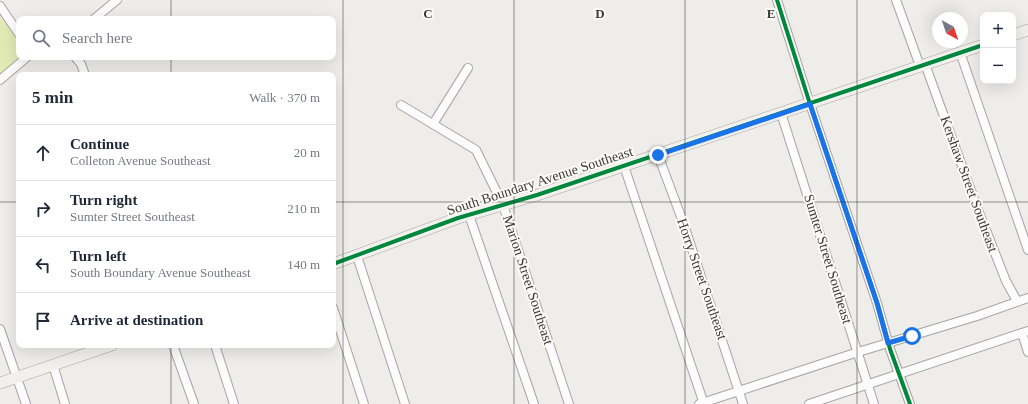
<!DOCTYPE html>
<html lang="en">
<head>
<meta charset="utf-8">
<style>
  :root { --surface:#fff; --page:#f6f6f7; --text:#1f2937; --muted:#747a83; --line:#e0e1e3 }
  body { margin:0; font-family:"Times New Roman",serif; background:var(--page); color:var(--text) }
  .controls { position:absolute; right:12px; top:12px; display:grid; overflow:hidden; border-radius:8px; box-shadow:0 4px 16px #0002 }
  .controls button { width:36px; height:36px; display:grid; place-items:center; padding:0; border:0; border-bottom:1px solid var(--line); background:var(--surface); color:var(--text); font:20px sans-serif }
  .compass { position:absolute; left:932px; top:12px; width:36px; height:36px; border-radius:50%; background:var(--surface); box-shadow:0 4px 16px #0002; rotate:140deg }
  .stop { position:absolute; width:12px; height:12px; margin:-9px; border:3px solid #1a73e8; border-radius:50%; background:#fff }
  .stop.end { background:#1a73e8; border-color:#fff; box-shadow:0 1px 4px #0008 }
  .list { margin:0; padding:0; list-style:none }
  h2 { display:flex; justify-content:space-between; align-items:center; height:52px; margin:0; padding:0 16px; font-size:17px }
  h2 small { font-size:13px; font-weight:400; color:var(--muted) }
  .list li { display:grid; grid-template-columns:26px 1fr auto; gap:12px; align-items:center; box-sizing:border-box; height:56px; padding:0 16px; border-top:1px solid var(--line) }
  .list b { display:block; font-size:15px; white-space:nowrap }
  .list p { margin:0; font-size:13px; white-space:nowrap; color:var(--muted) }
  .list em { font-size:13px; font-style:normal; color:var(--muted) }
  .icon { flex:none; width:22px; height:22px; fill:none; stroke:currentColor; stroke-width:2; stroke-linecap:round; stroke-linejoin:round }
  .map { position:relative; flex:none; width:1028px; height:404px; overflow:hidden }
  .search { position:absolute; background:var(--surface); box-shadow:0 4px 16px #0002; left:16px; top:16px; width:320px; height:44px; display:flex; align-items:center; gap:10px; box-sizing:border-box; padding:0 14px; border-radius:8px; color:var(--muted); font-size:15px }
  .panel { position:absolute; background:var(--surface); box-shadow:0 4px 16px #0002; left:16px; top:72px; width:320px; height:276px; border-radius:8px }
  .map>svg:first-child { display:block }
  .green { fill:#e1e9b5 }
  .lines { fill:none; stroke-linecap:round; stroke-linejoin:round }
  .street-casing { stroke:#a6a4a2; stroke-width:10 }
  .secondary-casing { stroke:#a6a4a2; stroke-width:12 }
  .street { stroke:#fdfcfc; stroke-width:8 }
  .secondary { stroke:#f2f0ec; stroke-width:11 }
  .cycleway-casing { stroke:#fdfbf6; stroke-width:6 }
  .cycleway { stroke:#00873e; stroke-width:4 }
  .route { stroke:#1a73e8; stroke-width:5 }
  .grid { fill:none; stroke:#3b3a38; stroke-width:1; stroke-opacity:0.55 }
  .labels { text-anchor:middle; dominant-baseline:central; stroke-width:4; stroke-linejoin:round; paint-order:stroke }
  .street-label { font-size:14px; fill:#3b3a38; stroke:#fdfbf6 }
  .grid-label { font-size:13px; text-anchor:middle; font-weight:bold; fill:#3b3a38; stroke:#fdfbf6; stroke-width:4; stroke-linejoin:round; paint-order:stroke }
</style>
</head>
<body>
<div class="map">
<svg width="1028" height="404" viewBox="0 0 1028 404">
  <rect width="100%" height="100%" fill="#efedea"/>
  <polygon class="green" points="0,17 19,41 19,57 21,57 0,75"/>
  <g class="lines">
    <g class="street-casing">
      <g id="street">
        <polyline points="777,0 810,104 877,303 890,349 910,404"/>
        <polyline points="896,0 920,66"/>
        <polyline points="0,6 19,34"/>
        <polyline points="94,19 117,0"/>
        <polyline points="960,52 1028,250"/>
        <polyline points="75,57 81,64 85,75"/>
        <polyline points="925,64 978,210 1006,281 1017,301"/>
        <polyline points="0,80 27,57"/>
        <polyline points="401,105 476,150 503,205 569,404"/>
        <polyline points="781,113 874,404"/>
        <polyline points="433,124 468,68"/>
        <polyline points="658,155 683,222 743,404"/>
        <polyline points="624,166 704,404"/>
        <polyline points="469,215 534,404"/>
        <polyline points="357,256 405,404"/>
        <polyline points="333,308 364,404"/>
        <polyline points="0,329 26,404"/>
        <polyline points="1022,333 1028,352"/>
        <polyline points="173,345 194,404"/>
        <polyline points="215,345 234,404"/>
        <polyline points="53,365 65,404"/>
        <polyline points="699,404 855,353 977,316 1028,298"/>
        <polyline points="809,404 1028,331"/>
      </g>
    </g>
    <g class="secondary-casing">
      <g id="secondary">
        <polyline points="1013,35 1028,30"/>
        <polyline points="333,264 458,218 537,195 983,45"/>
        <polyline points="0,383 112,345"/>
      </g>
    </g>
    <use href="#street" class="street"/>
    <use href="#secondary" class="secondary"/>
    <g class="cycleway-casing">
      <g id="cycleway">
        <polyline points="777,0 810,104 877,303 890,349 910,404"/>
        <polyline points="333,264 458,218 537,195 983,45"/>
      </g>
    </g>
    <use href="#cycleway" class="cycleway"/>
  </g>
  <g class="lines">
    <polyline class="route" points="658,155 810,104 877,303 888,343 912,336"/>
  </g>
  <path class="grid" d="M171 0V19M343 0V404M514 0V404M685 0V404M857 0V404M171 57V75M0 202H19M333 202H1028M171 345V404"/>
  <g class="labels">
    <g class="street-label">
      <text transform="translate(540 181) rotate(-18)">South Boundary Avenue Southeast</text>
      <text transform="translate(969 184) rotate(70)">Kershaw Street Southeast</text>
      <text transform="translate(828 259) rotate(73)">Sumter Street Southeast</text>
      <text transform="translate(702 279) rotate(71)">Horry Street Southeast</text>
      <text transform="translate(528 280) rotate(72)">Marion Street Southeast</text>
    </g>
  </g>
  <g class="grid-label">
    <text x="428" y="18">C</text>
    <text x="600" y="18">D</text>
    <text x="771" y="18">E</text>
  </g>
</svg>
<div class="controls">
<button>+</button>
<button>−</button>
</div>
<svg class="compass" viewBox="-18 -18 36 36"><path d="M0-13l5 13h-10z" fill="#e53935"/><path d="M0 13l5-13h-10z" fill="#747a83"/></svg>
<div class="stop" style="left:912px;top:336px"></div>
<div class="stop end" style="left:658px;top:155px"></div>
<div class="search"><svg class="icon" aria-label="search" viewBox="0 0 24 24"><circle cx="10" cy="10" r="6"/><path d="M15 15l6 6"/></svg>Search here</div>
<section class="panel">
<h2>5 min<small>Walk · 370 m</small></h2>
<ul class="list">
<li><svg class="icon" aria-label="ahead" viewBox="0 0 24 24"><path d="M12 20V5M6 11l6-6 6 6"/></svg><div><b>Continue</b><p>Colleton Avenue Southeast</p></div><em>20 m</em></li>
<li><svg class="icon" aria-label="right" viewBox="0 0 24 24"><path d="M7 20v-9h11M14 6l5 5-5 5"/></svg><div><b>Turn right</b><p>Sumter Street Southeast</p></div><em>210 m</em></li>
<li><svg class="icon" aria-label="left" viewBox="0 0 24 24"><path d="M17 20v-9H6M10 6l-5 5 5 5"/></svg><div><b>Turn left</b><p>South Boundary Avenue Southeast</p></div><em>140 m</em></li>
<li><svg class="icon" aria-label="arrive" viewBox="0 0 24 24"><path d="M6 21V4h12l-3 4 3 4H6"/></svg><div><b>Arrive at destination</b></div></li>
</ul>
</section>
</div>
</body>
</html>
